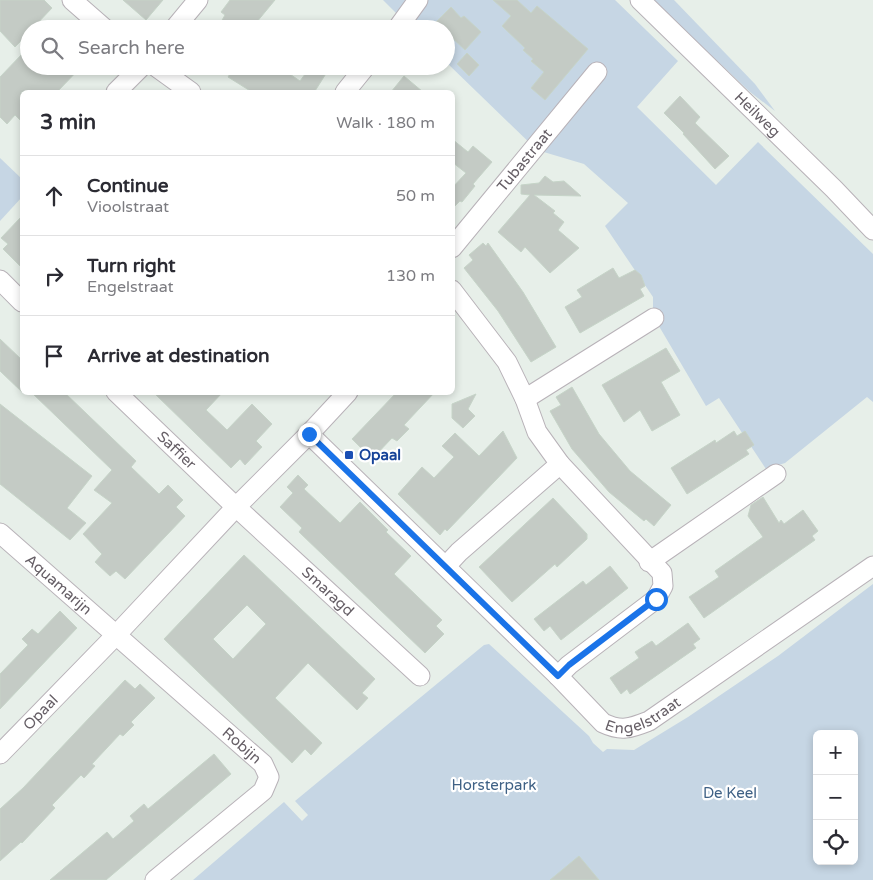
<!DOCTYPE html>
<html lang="en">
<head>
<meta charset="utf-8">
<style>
  :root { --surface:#fff; --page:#f7f7f7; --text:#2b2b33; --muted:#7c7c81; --line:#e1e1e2 }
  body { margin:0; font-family:"Varela Round",sans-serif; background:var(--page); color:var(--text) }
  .controls { position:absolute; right:15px; bottom:15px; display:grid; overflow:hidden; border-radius:8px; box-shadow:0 2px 8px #0003 }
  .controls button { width:45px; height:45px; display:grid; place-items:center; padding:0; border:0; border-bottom:1px solid var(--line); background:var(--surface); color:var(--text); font:25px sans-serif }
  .stop { position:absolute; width:15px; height:15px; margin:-11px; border:4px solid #1a73e8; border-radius:50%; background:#fff }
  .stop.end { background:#1a73e8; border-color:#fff; box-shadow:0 1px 5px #0008 }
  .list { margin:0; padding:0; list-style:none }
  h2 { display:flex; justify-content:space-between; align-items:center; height:65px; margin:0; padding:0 20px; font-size:21px }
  h2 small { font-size:16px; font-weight:400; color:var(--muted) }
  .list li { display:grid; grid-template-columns:32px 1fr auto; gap:15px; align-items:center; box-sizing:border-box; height:80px; padding:0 20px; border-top:1px solid var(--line) }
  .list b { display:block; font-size:19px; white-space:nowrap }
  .list p { margin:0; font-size:16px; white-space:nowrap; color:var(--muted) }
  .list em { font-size:16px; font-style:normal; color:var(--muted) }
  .icon { flex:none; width:28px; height:28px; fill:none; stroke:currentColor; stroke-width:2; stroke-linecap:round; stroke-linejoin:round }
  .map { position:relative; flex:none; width:873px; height:880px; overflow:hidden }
  .search { position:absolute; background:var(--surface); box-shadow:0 2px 8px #0003; left:20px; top:20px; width:435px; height:55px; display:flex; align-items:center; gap:12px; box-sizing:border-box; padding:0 18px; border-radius:28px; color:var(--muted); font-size:19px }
  .panel { position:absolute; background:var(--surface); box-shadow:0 2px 8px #0003; left:20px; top:90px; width:435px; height:305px; border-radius:8px }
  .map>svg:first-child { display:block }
  .green { fill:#c6d6e4; fill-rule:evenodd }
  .building { fill:#c4cbc5; stroke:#c6d4c8; fill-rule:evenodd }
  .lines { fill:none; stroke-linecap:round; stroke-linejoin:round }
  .minor-casing { stroke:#b8b2b8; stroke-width:21 }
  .minor { stroke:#fff; stroke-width:19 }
  .route { stroke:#1a73e8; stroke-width:6 }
  .transit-dot { fill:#1a4fb4; stroke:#fff; stroke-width:2 }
  .labels { text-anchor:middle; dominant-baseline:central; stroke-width:4.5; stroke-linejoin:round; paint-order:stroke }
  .street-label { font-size:15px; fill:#665f66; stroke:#fff }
  .transit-label { font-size:15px; font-weight:bold; fill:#164399; stroke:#fff; text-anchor:start }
  .park-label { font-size:15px; fill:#3f6185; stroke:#fff }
</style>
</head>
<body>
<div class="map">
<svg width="873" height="880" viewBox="0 0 873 880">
  <rect width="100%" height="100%" fill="#e7efe9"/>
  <g class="green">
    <polygon points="383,0 615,0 678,61 637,107 716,185 758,142 873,254 873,402 867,397 785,463 766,469 719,398 706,406 653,316 653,297 605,226 628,203 584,164 537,150 446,62 446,29 412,29"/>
    <polygon points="653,0 674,0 755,84 775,111 750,92"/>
    <polygon points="0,158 22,179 22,197 0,221"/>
    <path d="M873 584V880H193L284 802 302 821 308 815 295 801 484 645 489 644 589 736 593 743 603 752 607 749 634 750 688 717 778 656ZM817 734H854V861H817Z"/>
  </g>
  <g class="building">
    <polygon points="0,0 44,0 52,8 32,29 29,29 29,33 15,47 0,31"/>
    <polygon points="123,0 163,0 146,20"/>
    <polygon points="230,0 275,0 251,29 217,29 225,15 221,12"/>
    <polygon points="493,0 517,0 531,13 537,6 588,49 545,100 531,88 544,72 531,61 533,59 523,50 525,48 502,26 511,16"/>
    <polygon points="451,7 461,18 464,16 481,32 465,50 446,32 446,29 443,29 436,22"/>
    <polygon points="23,53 29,59 29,66 82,66 57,92 22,92 22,122 15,115 7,124 0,117 0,77"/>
    <polygon points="467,53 479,65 469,76 457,64"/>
    <polygon points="235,66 278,66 300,81 311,66 318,66 327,72 315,91 317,92 252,92 228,77"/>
    <polygon points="404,76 423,92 391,92"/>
    <polygon points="680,96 700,117 695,123 729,156 715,169 683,134 684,133 664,113"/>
    <polygon points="452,139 468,152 473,146 492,162 473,184 475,186 462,202 460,201 452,209 452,188 466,173 452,162"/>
    <polygon points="545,176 553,182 564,181 581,196 534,195 555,211 553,213 564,222 558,230 579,248 550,273 525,247 521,252 498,232 530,195 521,194 521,185 539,183"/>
    <polygon points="22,216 22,268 3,249 8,244 1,238"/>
    <polygon points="483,243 486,246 488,243 523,292 556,347 531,362 498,311 464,268 473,260 469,255"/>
    <polygon points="613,268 619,278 635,270 641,275 645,286 640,289 644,296 580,333 565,307 582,297 577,290"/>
    <polygon points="0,339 22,360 22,392 0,371"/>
    <polygon points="666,348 680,371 661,382 680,415 652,431 640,410 624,422 602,385"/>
    <polygon points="572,387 599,434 630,471 671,505 654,526 646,519 644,521 609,492 572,449 550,411 561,405 556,397"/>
    <polygon points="31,392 64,392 136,461 131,467 159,494 168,485 183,500 176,507 185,516 125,579 116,571 110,576 95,562 102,554 83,534 112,503 94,490 112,470"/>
    <polygon points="153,392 223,392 206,410 227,430 252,404 272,424 256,441 262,447 245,465 240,459 231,468"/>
    <polygon points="397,392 435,392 404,425 409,429 397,441 392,438 372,459 352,439"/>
    <polygon points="476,394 468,409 475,416 463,428 452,418 452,404"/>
    <polygon points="0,404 92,476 67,508 86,523 70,540 0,484"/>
    <polygon points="503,431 517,458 447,531 445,529 440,535 398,494 422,467 434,478 454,457 442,446 455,433 479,456"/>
    <polygon points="734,431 737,436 745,431 754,445 746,450 749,454 687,494 671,468 715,440 716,443"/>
    <polygon points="298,475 308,485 304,489 340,523 360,502 388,530 386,532 411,556 394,574 442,620 436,626 444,634 425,653 299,532 302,528 280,507 293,493 287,487"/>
    <polygon points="763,497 779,523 781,520 784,524 803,510 818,531 812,536 815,540 704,618 689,597 719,577 715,571 763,537 748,516 751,505"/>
    <polygon points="553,498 587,534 587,539 557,567 555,564 512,602 479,567"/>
    <path d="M244 555 375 679 362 693 368 698 357 710 308 663 275 698 322 743 311 755 305 749 292 763 164 639ZM247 605 266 624 233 659 213 639Z"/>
    <polygon points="610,566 628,588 561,640 550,626 544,631 534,619 583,581 586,585"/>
    <polygon points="60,611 77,628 0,709 0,674 28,645 22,639 32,629 38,634"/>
    <polygon points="688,623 700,639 693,644 696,648 630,694 627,689 621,694 610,678 639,658 635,652 652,641 656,646"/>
    <polygon points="125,680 135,689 140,684 155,698 131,722 134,725 123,736 120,734 92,764 95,766 84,778 81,775 52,805 55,808 22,843 21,842 0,861 0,809 23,788"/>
    <polygon points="214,754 231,774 106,880 50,880 107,832 113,839 134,821 130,816 144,804 148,809"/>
    <polygon points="579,856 599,880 550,880"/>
  </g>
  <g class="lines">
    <g class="minor-casing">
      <g id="minor">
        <polyline points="72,0 105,29"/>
        <path id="s1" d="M640 0 834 189 873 230"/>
        <polyline points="174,29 198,0"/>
        <polyline points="397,29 418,0"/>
        <polyline points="155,66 191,92"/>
        <polyline points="116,92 142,66"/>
        <polyline points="345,92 366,66"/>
        <path id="s2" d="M452 248 597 72"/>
        <polyline points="0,280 22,302"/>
        <polyline points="452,290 507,362 525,399 537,432 560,464 662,573 663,586 656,599 569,665 558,676"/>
        <path id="s3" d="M116 392 236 507 420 676"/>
        <polyline points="525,399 654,318"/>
        <path id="s4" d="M309 434 558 676 603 723C622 732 631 728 649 721L873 566"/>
        <path id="s5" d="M0 533 263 764 269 777 263 791 155 880"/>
        <polyline points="649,562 776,474"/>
        <polyline points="446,566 459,552 560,464"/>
        <path id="s6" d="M0 754 117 634 236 507 309 434 348 392"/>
      </g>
    </g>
    <use href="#minor" class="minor"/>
  </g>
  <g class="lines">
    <polyline class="route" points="309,434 558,676 569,665 656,599"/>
  </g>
  <rect class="transit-dot" x="344" y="450" width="10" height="10" rx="2.5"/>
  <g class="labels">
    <g class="street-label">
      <text stroke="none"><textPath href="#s1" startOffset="164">Heilweg</textPath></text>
      <text stroke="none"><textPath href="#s2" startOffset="114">Tubastraat</textPath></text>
      <text stroke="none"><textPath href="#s3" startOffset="84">Saffier</textPath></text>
      <text stroke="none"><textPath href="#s5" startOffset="78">Aquamarijn</textPath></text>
      <text stroke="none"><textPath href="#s3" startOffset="291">Smaragd</textPath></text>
      <text stroke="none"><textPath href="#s4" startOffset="456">Engelstraat</textPath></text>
      <text stroke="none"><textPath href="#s6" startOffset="58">Opaal</textPath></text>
      <text stroke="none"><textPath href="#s5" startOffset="322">Robijn</textPath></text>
    </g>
    <g class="transit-label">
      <text x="359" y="455">Opaal</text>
    </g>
    <g class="park-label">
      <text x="494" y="785">Horsterpark</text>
      <text x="730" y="793">De Keel</text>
    </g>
  </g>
</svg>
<div class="controls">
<button>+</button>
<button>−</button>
<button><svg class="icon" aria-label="locate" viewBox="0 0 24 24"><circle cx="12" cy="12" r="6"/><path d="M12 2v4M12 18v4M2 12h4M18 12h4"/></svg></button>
</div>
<div class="stop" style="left:656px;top:599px"></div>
<div class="stop end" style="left:309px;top:434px"></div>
<div class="search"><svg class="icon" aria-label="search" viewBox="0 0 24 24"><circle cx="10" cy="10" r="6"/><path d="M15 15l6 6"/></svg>Search here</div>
<section class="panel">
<h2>3 min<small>Walk · 180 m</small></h2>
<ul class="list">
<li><svg class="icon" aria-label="ahead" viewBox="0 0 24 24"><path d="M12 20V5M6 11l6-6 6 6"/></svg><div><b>Continue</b><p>Vioolstraat</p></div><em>50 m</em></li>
<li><svg class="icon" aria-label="right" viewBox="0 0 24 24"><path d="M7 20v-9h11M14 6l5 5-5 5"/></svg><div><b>Turn right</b><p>Engelstraat</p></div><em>130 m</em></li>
<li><svg class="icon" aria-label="arrive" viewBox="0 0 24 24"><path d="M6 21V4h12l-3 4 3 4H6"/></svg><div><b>Arrive at destination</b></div></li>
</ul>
</section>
</div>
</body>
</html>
